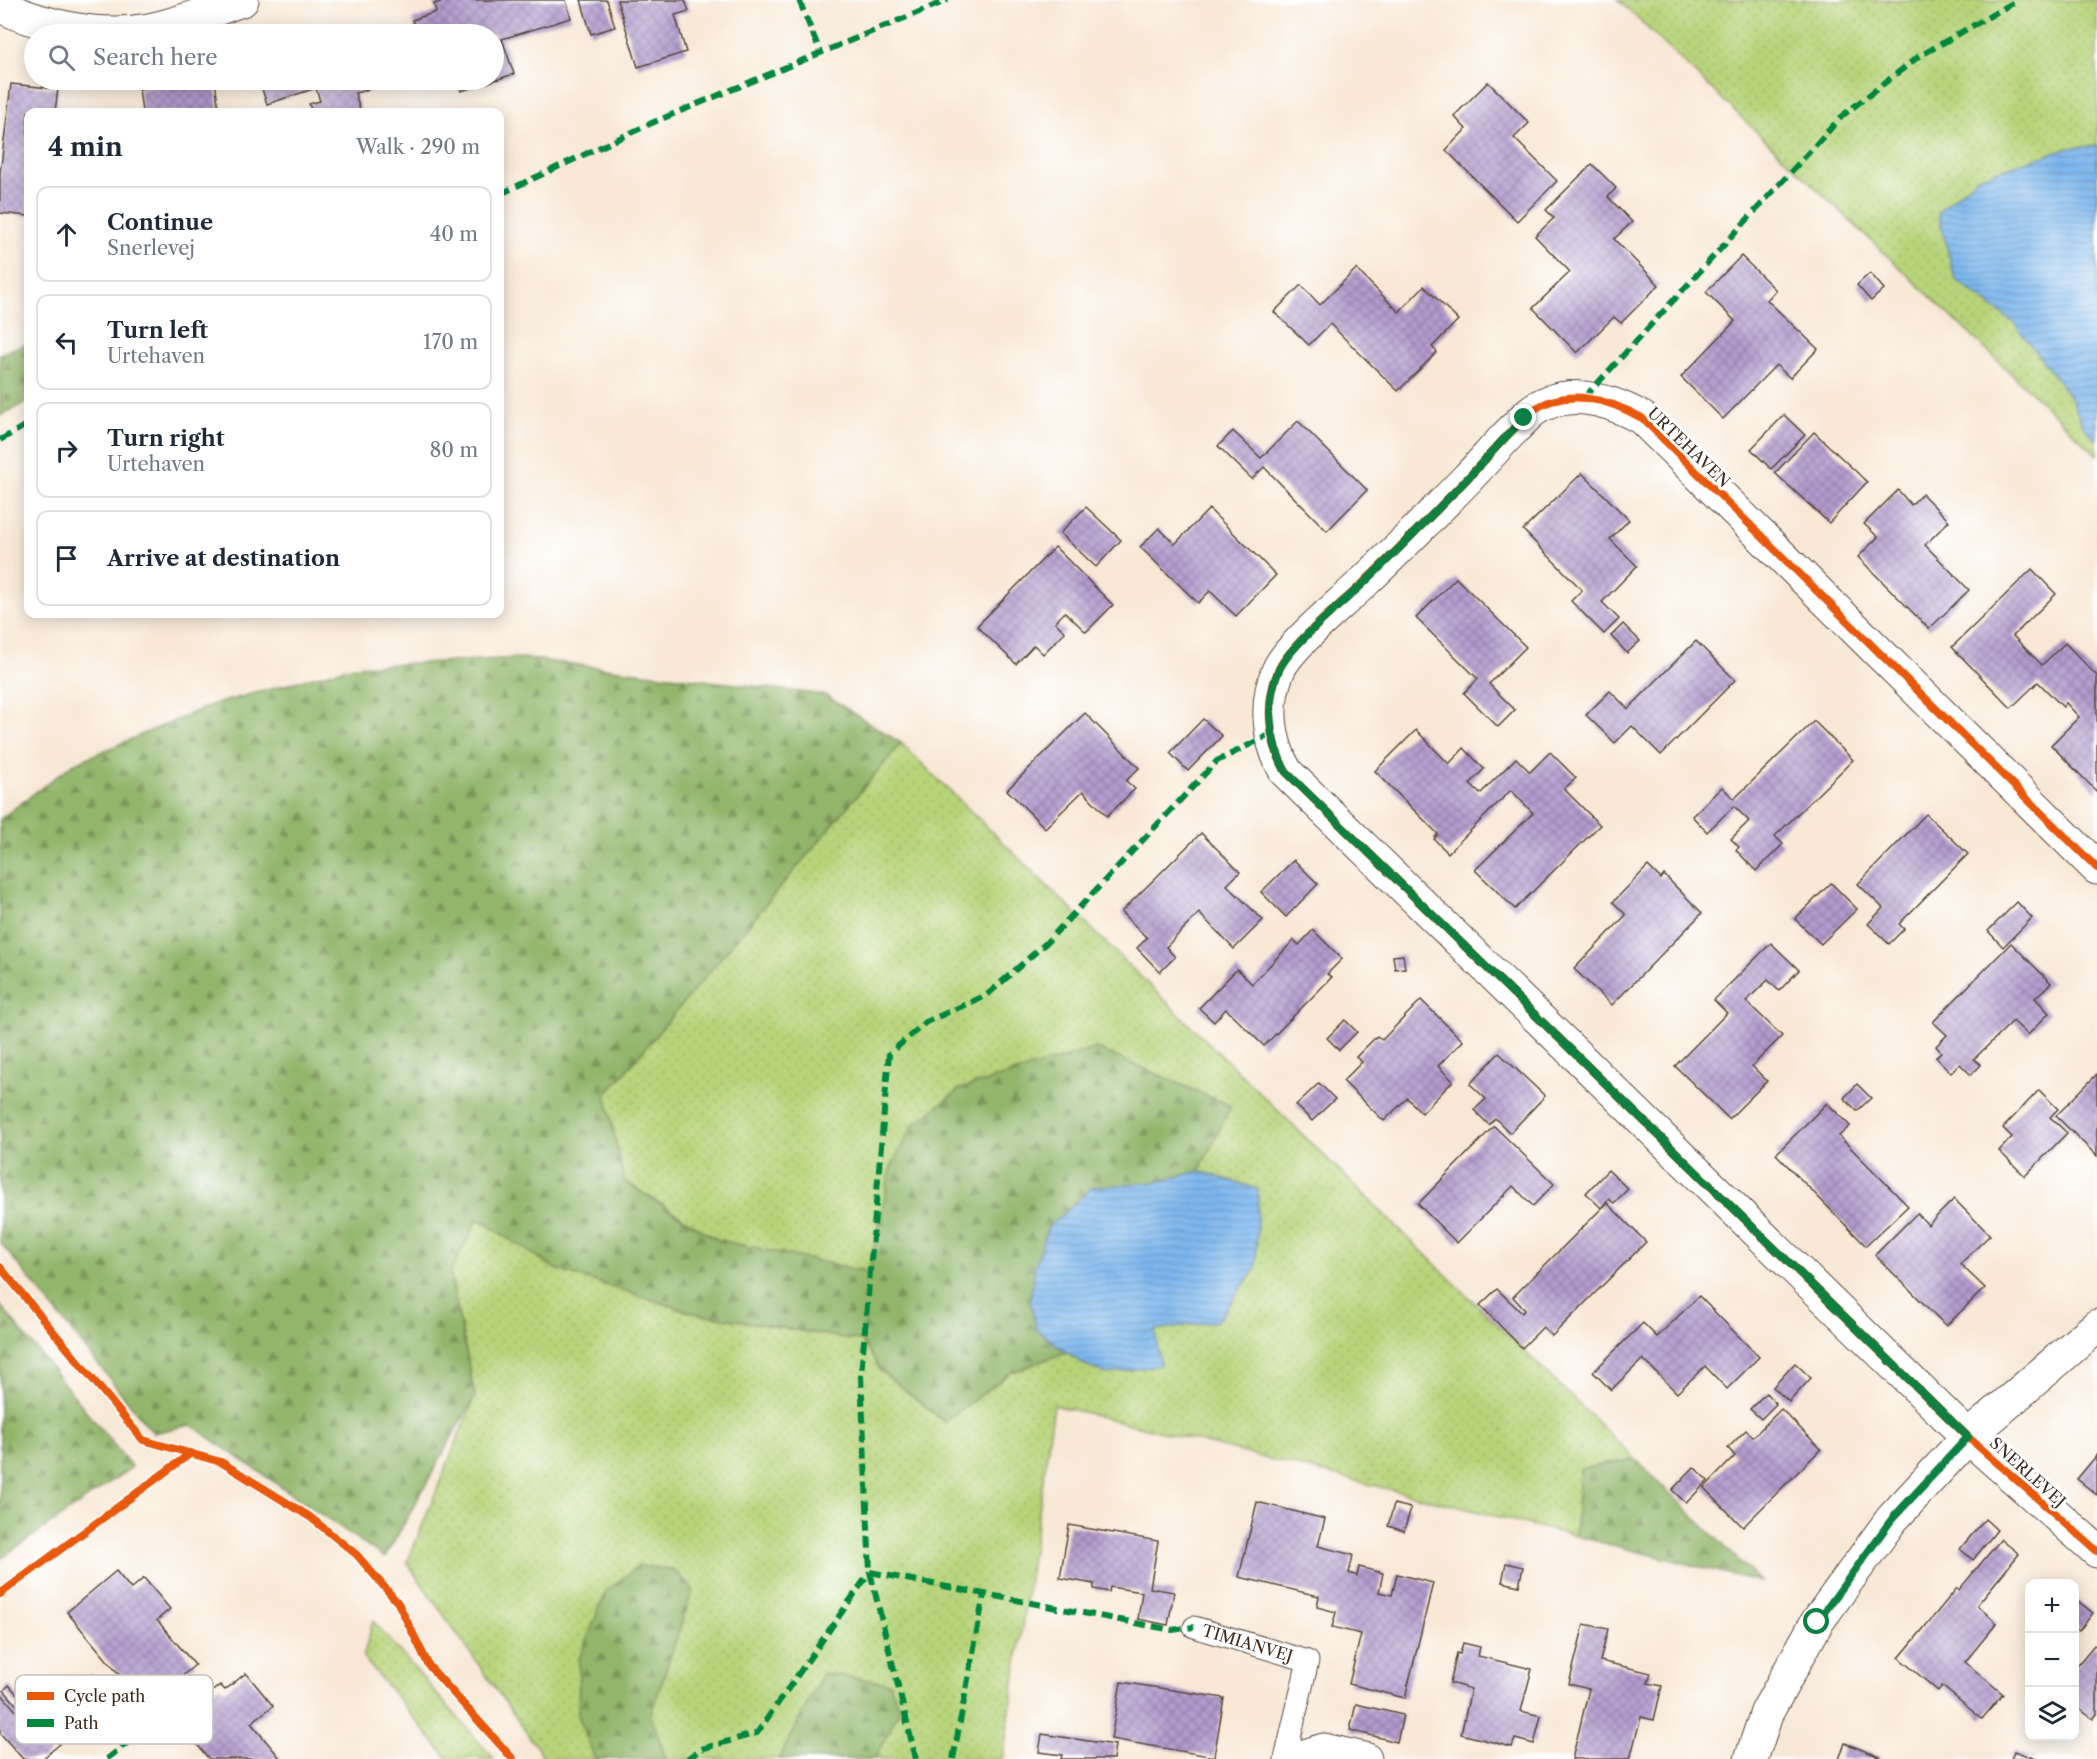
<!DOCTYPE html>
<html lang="en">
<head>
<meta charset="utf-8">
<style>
  :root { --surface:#fff; --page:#f2f2f3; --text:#1f2937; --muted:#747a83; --line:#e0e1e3 }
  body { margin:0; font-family:"Libre Caslon Text",serif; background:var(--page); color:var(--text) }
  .controls { position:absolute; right:18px; bottom:18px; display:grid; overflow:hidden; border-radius:12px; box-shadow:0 3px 15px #0003 }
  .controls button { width:54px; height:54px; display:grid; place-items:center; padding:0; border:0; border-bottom:2px solid var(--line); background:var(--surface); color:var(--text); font:30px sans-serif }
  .stop { position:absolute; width:18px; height:18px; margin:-14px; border:4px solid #0b8043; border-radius:50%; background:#fff }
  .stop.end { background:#0b8043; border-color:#fff; box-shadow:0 2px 6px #0008 }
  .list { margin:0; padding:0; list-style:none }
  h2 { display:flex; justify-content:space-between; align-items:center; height:78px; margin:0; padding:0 24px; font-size:26px }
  h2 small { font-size:20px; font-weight:400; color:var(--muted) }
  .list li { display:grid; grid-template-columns:39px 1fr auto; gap:18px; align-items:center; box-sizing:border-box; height:96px; margin:0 12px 12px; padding:0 12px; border:2px solid var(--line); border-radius:12px }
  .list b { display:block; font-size:22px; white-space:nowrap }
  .list p { margin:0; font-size:20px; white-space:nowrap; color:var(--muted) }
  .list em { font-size:20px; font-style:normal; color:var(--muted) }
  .icon { flex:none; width:33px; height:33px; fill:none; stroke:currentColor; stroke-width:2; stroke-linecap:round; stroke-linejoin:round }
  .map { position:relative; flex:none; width:2097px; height:1759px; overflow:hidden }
  .search { position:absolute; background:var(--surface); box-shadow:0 3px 15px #0003; left:24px; top:24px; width:480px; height:66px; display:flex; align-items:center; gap:15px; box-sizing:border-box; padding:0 21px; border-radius:33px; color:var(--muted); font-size:22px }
  .panel { position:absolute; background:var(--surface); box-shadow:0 3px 15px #0003; left:24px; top:108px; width:480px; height:510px; border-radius:12px }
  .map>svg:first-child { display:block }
  .grass { fill:url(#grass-dots); stroke:#797f4c; stroke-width:1.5 }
  .forest { fill:url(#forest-firs); stroke:#667044; stroke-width:1.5 }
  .water { fill:url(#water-rules); stroke:#5c7086; stroke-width:1.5 }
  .building { fill:url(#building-cross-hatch) }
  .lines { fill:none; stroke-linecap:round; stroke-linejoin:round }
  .service-casing { stroke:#574639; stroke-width:23 }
  .minor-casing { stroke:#574639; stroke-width:35 }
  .service { stroke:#fff; stroke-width:21 }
  .minor { stroke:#fff; stroke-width:33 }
  .quiet { stroke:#00873e; stroke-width:6; stroke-dasharray:12 6; stroke-linecap:butt }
  .cycleway-casing { stroke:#fff; stroke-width:11 }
  .cycleway { stroke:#e8590c; stroke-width:8 }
  .route { stroke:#0b8043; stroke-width:8 }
  .labels { text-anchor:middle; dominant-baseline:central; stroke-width:6; stroke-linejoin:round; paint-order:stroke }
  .street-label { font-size:16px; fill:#3b2a1e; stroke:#fff }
  .key { fill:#fff; stroke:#c4bfbc; stroke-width:1.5 }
  .key-label { font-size:16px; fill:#3b2a1e }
</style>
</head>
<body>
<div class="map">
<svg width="2097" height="1759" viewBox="0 0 2097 1759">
  <defs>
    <pattern id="grass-dots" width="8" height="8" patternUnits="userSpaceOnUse" patternTransform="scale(1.5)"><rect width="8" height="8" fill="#b7d47a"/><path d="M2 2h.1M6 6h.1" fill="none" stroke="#9eb669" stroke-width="1.8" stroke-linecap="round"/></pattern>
    <pattern id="forest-firs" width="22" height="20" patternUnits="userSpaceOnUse" patternTransform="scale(1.5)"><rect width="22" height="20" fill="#91b66a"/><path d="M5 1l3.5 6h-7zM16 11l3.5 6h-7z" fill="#789457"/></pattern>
    <pattern id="water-rules" width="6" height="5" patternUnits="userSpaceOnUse" patternTransform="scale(1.5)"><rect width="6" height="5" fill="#7db7ee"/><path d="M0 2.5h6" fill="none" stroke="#6895c0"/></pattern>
    <pattern id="building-cross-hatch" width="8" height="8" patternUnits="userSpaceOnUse" patternTransform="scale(1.5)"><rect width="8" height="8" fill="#b29bce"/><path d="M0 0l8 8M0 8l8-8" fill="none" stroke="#927fa7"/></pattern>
  </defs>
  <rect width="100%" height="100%" fill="#fff"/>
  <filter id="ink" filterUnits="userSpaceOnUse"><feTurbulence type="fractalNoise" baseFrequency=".0167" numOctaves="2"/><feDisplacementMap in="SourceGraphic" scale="12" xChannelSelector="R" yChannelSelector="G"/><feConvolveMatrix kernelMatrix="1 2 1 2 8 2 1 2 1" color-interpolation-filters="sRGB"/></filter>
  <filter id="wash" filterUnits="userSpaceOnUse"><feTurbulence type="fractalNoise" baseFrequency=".008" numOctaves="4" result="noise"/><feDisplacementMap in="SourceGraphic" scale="24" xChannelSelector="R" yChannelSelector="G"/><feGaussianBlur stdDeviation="1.35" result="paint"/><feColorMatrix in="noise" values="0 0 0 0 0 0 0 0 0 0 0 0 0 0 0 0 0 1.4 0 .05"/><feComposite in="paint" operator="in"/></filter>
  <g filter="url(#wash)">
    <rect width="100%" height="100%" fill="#f8e8d5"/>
    <g class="grass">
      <polygon points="1618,0 2097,0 2097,455"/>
      <polygon points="901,743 1635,1459 1581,1469 1575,1536 1054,1405 1003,1759 545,1759 407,1563 475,1396 450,1273 479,1218 556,1269 693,1313 863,1341 881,1371 945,1422 1010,1373 1066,1352 1083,1364 1160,1364 1154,1330 1217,1321 1258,1189 1199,1171 1230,1106 891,1167 869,1272 718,1240 624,1181 605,1095"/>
      <polygon points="373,1621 494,1759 448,1759 363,1657"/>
    </g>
    <g class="forest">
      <polygon points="28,343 28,401 0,416 0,354"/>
      <polygon points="522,658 825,695 901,743 606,1095 624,1181 718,1240 869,1272 891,1167 913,1125 960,1089 1096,1048 1231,1106 1199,1171 1158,1182 1093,1187 1036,1329 1066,1352 1010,1373 945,1422 881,1371 862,1341 693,1313 556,1269 478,1219 450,1273 475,1396 385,1558 191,1425 153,1433 0,1242 0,819 73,764 211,705 354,666"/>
      <polygon points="0,1305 132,1467 0,1559"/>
      <polygon points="1635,1459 1761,1582 1575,1536 1580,1469"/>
      <polygon points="638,1566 673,1569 693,1589 651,1714 666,1759 595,1759 578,1715 579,1659 606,1591"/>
      <polygon points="823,1673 889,1683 900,1709 875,1759 779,1759"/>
    </g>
    <g class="water">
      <polygon points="2097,146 2097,440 2085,429 2069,395 2014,323 1955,279 1938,212 1978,177 2070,148"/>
      <polygon points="1199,1171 1258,1189 1256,1268 1217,1321 1155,1330 1160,1365 1107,1374 1083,1364 1036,1329 1030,1300 1035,1266 1048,1227 1093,1187 1158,1182"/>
    </g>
    <g id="blocks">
      <g class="building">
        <polygon points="448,0 566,0 571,18 502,39 514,74 461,91 458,80 494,80 494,34 417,34 412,20 436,12 434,4"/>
        <polygon points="581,0 607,0 615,27 591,34"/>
        <polygon points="617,0 685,0 689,11 675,15 686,52 638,67"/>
        <polygon points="156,80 215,80 219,112 142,112 139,89 158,86"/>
        <polygon points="259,80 365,80 368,90 355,93 361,112 312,112 309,104 320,101 316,88 267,104"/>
        <polygon points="431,80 452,80 433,86"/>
        <polygon points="1488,82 1529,123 1514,138 1557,181 1517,221 1446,150 1466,129 1454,116"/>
        <polygon points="11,84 58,89 55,112 28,112 28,216 0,213 0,174"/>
        <polygon points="1592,164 1616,188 1608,197 1632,222 1614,239 1659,285 1621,323 1614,317 1577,353 1533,308 1570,272 1535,236 1554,218 1546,210"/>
        <polygon points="1741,256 1776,290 1767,300 1818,349 1790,378 1776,365 1723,419 1681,377 1735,321 1706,292"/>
        <polygon points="1356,269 1399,312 1424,286 1458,320 1432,347 1437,352 1398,391 1330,324 1309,345 1274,312 1301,285 1320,305"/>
        <polygon points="1870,273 1884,289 1871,301 1857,285"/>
        <polygon points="1784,415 1805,435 1771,469 1751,449"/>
        <polygon points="1298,421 1367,490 1327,531 1264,467 1252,479 1218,446 1233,431 1261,458"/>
        <polygon points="1814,432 1867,482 1829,523 1775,473"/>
        <polygon points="1582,473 1629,520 1610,539 1637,566 1602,602 1619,619 1604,634 1571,601 1582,590 1523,530"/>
        <polygon points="1898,490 1911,505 1922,494 1949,521 1925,545 1969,590 1929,629 1858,557 1878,537 1864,524"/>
        <polygon points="1086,507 1121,540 1096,567 1060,533"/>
        <polygon points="1209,509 1276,575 1236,616 1210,591 1198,603 1140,547 1159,528 1175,544"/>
        <polygon points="1055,547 1113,605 1086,632 1065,612 1055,622 1065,632 1043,654 1034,645 1016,664 977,626"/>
        <polygon points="2032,569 2056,594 2013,636 2042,665 2065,643 2097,676 2097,792 2051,745 2079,717 2066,703 2063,707 2038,682 2011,708 1952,647"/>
        <polygon points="1456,578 1526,647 1489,684 1515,710 1498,727 1464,693 1478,679 1416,618"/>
        <polygon points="1623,624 1640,641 1627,653 1611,636"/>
        <polygon points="1696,641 1735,680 1661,755 1632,726 1615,743 1586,715 1610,691 1628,709"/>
        <polygon points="1085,713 1139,768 1126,781 1135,789 1107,816 1083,791 1045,828 1007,790"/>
        <polygon points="1203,719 1222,736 1188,771 1170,753"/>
        <polygon points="1814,721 1853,760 1775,836 1783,844 1756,871 1736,850 1739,847 1731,839 1749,821 1734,806 1707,832 1692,816 1722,787 1734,799"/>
        <polygon points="1416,730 1449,764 1464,748 1484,769 1470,784 1480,794 1516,758 1530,772 1550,752 1576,778 1564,789 1600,825 1515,909 1475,870 1533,813 1511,790 1448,853 1434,839 1438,834 1375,771"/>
        <polygon points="1926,814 1968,854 1899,924 1904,929 1889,944 1868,924 1883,908 1858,884"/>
        <polygon points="1201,833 1240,872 1227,885 1263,920 1234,949 1199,913 1166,947 1175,957 1160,972 1137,948 1147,938 1121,912"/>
        <polygon points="1294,860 1318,884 1286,917 1261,892"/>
        <polygon points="1648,866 1661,879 1664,875 1702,913 1612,1005 1574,969 1626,915 1613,902"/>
        <polygon points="1831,883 1857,909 1821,944 1795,919"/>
        <polygon points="2017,902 2032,918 2003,947 1988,931"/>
        <polygon points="1313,930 1342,959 1327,974 1332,977 1264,1046 1226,1009 1214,1022 1199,1008 1237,969 1252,984 1294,940 1299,945"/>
        <polygon points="1771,943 1799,970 1779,991 1768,980 1746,1001 1782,1036 1752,1066 1767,1081 1729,1119 1675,1066 1727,1013 1714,1000"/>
        <polygon points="2011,943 2051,983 2035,998 2049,1013 2028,1035 2013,1021 1974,1059 1981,1065 1971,1075 1960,1064 1951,1073 1936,1057 1941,1052 1936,1046 1947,1035 1933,1022"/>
        <polygon points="1403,955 1405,968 1395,969 1393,956"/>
        <polygon points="1421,1000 1463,1041 1438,1066 1453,1081 1422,1113 1407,1098 1384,1121 1343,1081 1362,1062 1356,1057 1377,1036 1382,1040"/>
        <polygon points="1345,1020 1357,1032 1339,1050 1327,1038"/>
        <polygon points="1499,1053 1545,1096 1510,1133 1495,1118 1489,1125 1474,1110 1486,1099 1470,1084"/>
        <polygon points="2097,1074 2097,1156 2056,1116"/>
        <polygon points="1319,1083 1335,1099 1312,1121 1296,1105"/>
        <polygon points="1857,1084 1871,1098 1857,1111 1844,1098"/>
        <polygon points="2039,1090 2058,1109 2050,1117 2067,1133 2025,1176 1999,1151 2012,1137 2003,1128"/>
        <polygon points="1827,1103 1850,1126 1839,1136 1908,1206 1866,1246 1776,1154"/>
        <polygon points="1494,1126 1554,1184 1533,1206 1513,1186 1457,1243 1418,1204"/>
        <polygon points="1608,1170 1628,1189 1614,1203 1609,1199 1601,1208 1586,1193"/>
        <polygon points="1954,1199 1990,1235 1960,1264 1985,1288 1946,1326 1875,1255 1917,1213 1928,1225"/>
        <polygon points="1607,1203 1646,1242 1552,1336 1543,1327 1522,1348 1480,1305 1497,1289 1522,1313 1525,1310 1513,1297"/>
        <polygon points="1699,1296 1759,1357 1727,1389 1705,1366 1677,1393 1643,1359 1611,1390 1593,1372 1643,1323 1657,1337"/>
        <polygon points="1795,1363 1811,1378 1789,1402 1773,1387"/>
        <polygon points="1766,1393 1776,1404 1761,1419 1750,1409"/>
        <polygon points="1781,1409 1821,1449 1743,1527 1704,1488 1735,1456 1728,1448 1746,1430 1753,1437"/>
        <polygon points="2097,1455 2097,1495 2077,1479"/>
        <polygon points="1694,1467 1708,1481 1686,1503 1672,1490"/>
        <polygon points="1257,1502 1325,1519 1318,1546 1353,1555 1349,1573 1357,1576 1359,1567 1383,1573 1379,1592 1392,1595 1397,1574 1433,1583 1405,1698 1349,1684 1361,1634 1332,1627 1336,1612 1317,1607 1319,1596 1239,1577"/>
        <polygon points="1394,1504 1411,1508 1404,1531 1388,1526"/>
        <polygon points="1985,1519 1997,1530 1973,1560 1960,1549"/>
        <polygon points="1069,1525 1158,1541 1150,1588 1174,1592 1168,1625 1138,1619 1142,1592 1110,1587 1109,1592 1094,1589 1094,1584 1060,1578"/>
        <polygon points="2001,1539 2019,1554 1977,1605 1997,1623 1965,1662 2003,1694 1982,1719 1942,1686 1938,1691 1899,1658 1957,1588 1959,1590"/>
        <polygon points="1506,1563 1523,1567 1519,1586 1502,1582"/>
        <polygon points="116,1571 131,1589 144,1578 170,1609 157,1620 195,1665 146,1707 67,1612"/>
        <polygon points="2074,1598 2093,1613 2079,1631 2074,1627"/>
        <polygon points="1584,1624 1608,1629 1600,1661 1651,1673 1648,1683 1662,1686 1654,1720 1641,1717 1630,1759 1572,1759 1589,1689 1569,1684"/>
        <polygon points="1463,1643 1480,1647 1478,1656 1532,1669 1521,1711 1541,1716 1534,1744 1515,1739 1512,1747 1461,1734 1471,1689 1450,1683 1457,1653 1460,1654"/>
        <polygon points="2094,1645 2097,1647 2097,1714 2093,1719 2074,1705 2074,1669"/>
        <polygon points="246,1673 273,1706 251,1723 281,1759 209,1759 177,1720 220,1685 225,1690"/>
        <polygon points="91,1674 122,1711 100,1729 69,1692"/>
        <polygon points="1121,1682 1224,1698 1214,1757 1111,1739"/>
        <polygon points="9,1685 60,1744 42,1759 23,1759 0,1733 0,1692 16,1711 19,1708 4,1690"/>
        <polygon points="1356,1704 1403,1715 1397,1742 1350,1730"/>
        <polygon points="1042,1734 1115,1745 1113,1759 1061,1759 1062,1755 1039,1752"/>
        <polygon points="1845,1743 1880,1757 1879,1759 1839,1759"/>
        <polygon points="2014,1751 2036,1759 2011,1759"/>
      </g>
    </g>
  </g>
  <g filter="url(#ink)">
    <use href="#blocks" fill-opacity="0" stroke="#574639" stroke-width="1.5"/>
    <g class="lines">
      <g class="service-casing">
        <g id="service">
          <path id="s1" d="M1194 1627 1308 1661 1285 1759"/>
        </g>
      </g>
      <g class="minor-casing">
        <g id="minor">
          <path d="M0 6C45 27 100 39 149 30 180 24 213 10 242 0"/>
          <path d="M2097 868 1642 418C1608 399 1566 387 1532 411 1508 433 1488 457 1466 480 1433 514 1400 548 1366 580 1344 602 1288 646 1278 671 1264 705 1269 742 1286 772L1968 1437 2097 1551"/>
          <polyline points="1295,1759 1324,1750 1365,1759"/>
          <polyline points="1751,1759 1767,1712 1817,1622 1892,1519 1968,1437 2097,1326"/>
        </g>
      </g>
      <use href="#service" class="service"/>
      <use href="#minor" class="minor"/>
      <g class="quiet">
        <polyline points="799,0 821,54"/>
        <polyline points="500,194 654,122 948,0"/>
        <polyline points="1584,398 1842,116 1918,57 2018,0"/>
        <polyline points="0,440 28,424"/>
        <polyline points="870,1572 1172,1630 1194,1627"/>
        <polyline points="107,1759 132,1739"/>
        <polyline points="687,1759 701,1749 757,1733 870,1572"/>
        <polyline points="916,1759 870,1572 861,1375 889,1054 926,1022 987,995 1046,943 1217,761 1271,734"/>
        <polyline points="953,1759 984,1594"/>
      </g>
      <g class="cycleway-casing">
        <g id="cycleway">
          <path d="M2097 868 1642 418C1608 399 1566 387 1532 411 1508 433 1488 457 1466 480 1433 514 1400 548 1366 580 1344 602 1288 646 1278 671 1264 705 1269 742 1286 772L1968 1437 2097 1551"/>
          <polyline points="0,1267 143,1440 221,1462 310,1517 357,1555 398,1603 429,1666 513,1759"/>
          <polyline points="0,1594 191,1453"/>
        </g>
      </g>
      <use href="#cycleway" class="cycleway"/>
    </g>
  </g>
  <g class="lines" filter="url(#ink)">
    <path class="route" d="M1524 418C1504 438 1485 460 1465 481 1433 514 1400 548 1366 581 1344 602 1288 646 1278 672 1265 705 1269 742 1286 772L1968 1437 1892 1519 1817 1622"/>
  </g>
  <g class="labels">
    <g class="street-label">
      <text transform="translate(1689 447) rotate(44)">URTEHAVEN</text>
      <text transform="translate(2028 1472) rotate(42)">SNERLEVEJ</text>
      <text stroke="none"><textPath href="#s1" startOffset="56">TIMIANVEJ</textPath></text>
    </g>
  </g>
  <rect x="15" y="1675" width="198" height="69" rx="9" class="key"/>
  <rect x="27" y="1692" width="27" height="8" fill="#e8590c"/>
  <rect x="27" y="1719" width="27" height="8" fill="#00873e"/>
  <g class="key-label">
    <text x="64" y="1702">Cycle path</text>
    <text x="64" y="1729">Path</text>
  </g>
</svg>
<div class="controls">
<button>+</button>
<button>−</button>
<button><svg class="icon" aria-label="layers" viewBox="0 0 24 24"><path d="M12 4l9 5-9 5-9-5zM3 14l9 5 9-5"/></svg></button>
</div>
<div class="stop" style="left:1817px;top:1622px"></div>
<div class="stop end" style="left:1524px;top:418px"></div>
<div class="search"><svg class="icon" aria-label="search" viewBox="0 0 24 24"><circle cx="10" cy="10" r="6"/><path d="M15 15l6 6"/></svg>Search here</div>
<section class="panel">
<h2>4 min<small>Walk · 290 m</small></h2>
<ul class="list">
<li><svg class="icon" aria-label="ahead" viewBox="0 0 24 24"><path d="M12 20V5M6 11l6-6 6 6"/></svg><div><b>Continue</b><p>Snerlevej</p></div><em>40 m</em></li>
<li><svg class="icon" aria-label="left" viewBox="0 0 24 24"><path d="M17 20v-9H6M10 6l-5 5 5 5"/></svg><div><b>Turn left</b><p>Urtehaven</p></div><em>170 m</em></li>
<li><svg class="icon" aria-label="right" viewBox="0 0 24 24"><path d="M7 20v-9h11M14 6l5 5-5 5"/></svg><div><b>Turn right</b><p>Urtehaven</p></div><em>80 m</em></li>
<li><svg class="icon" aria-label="arrive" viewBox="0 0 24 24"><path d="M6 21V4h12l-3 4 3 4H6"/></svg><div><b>Arrive at destination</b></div></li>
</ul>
</section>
</div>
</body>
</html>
